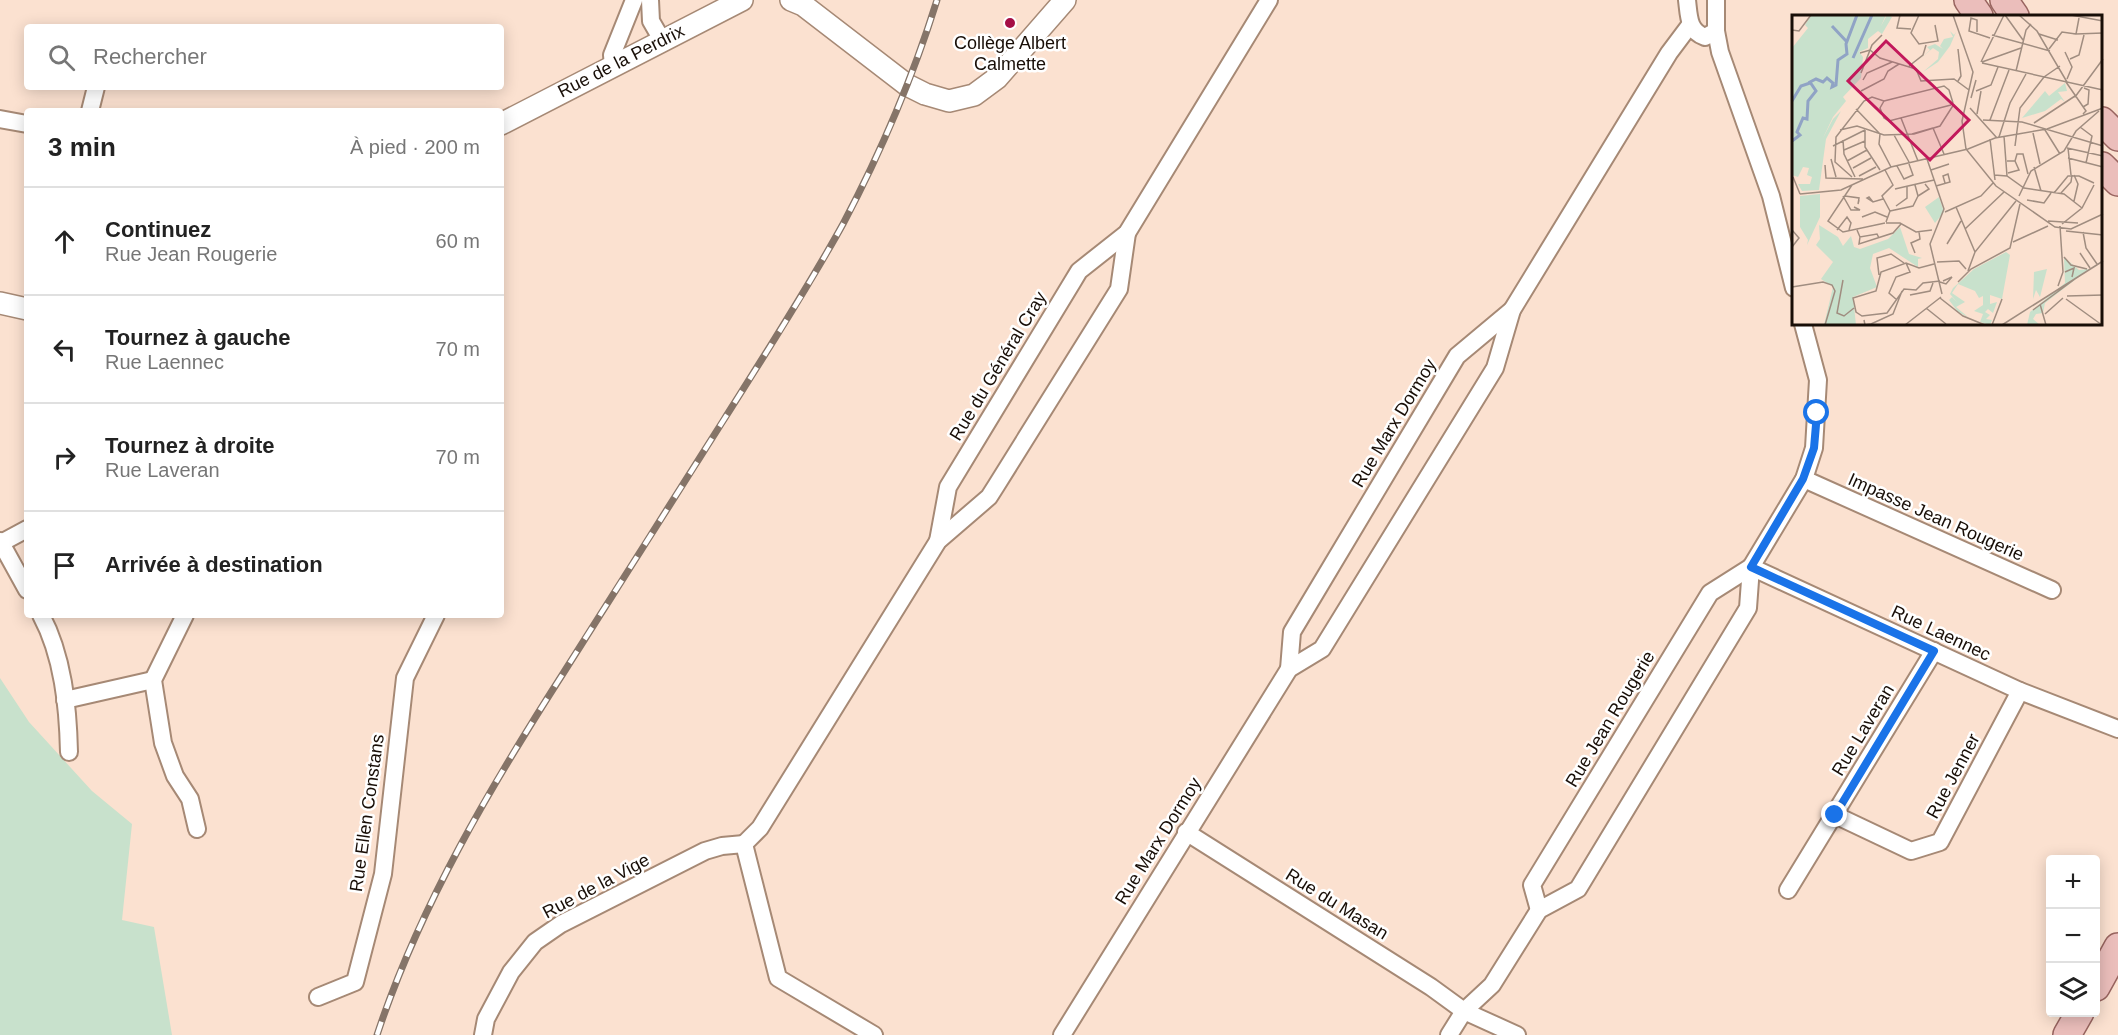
<!DOCTYPE html>
<html lang="fr">
<head>
<meta charset="utf-8">
<style>
  :root { --surface:#fff; --page:#f2f2f2; --text:#222; --muted:#767676; --line:#e0e0e0 }
  body { margin:0; font-family:Helvetica,sans-serif; background:var(--page); color:var(--text) }
  .controls { position:absolute; right:18px; bottom:18px; display:grid; overflow:hidden; border-radius:6px; box-shadow:0 3px 15px #0003 }
  .controls button { width:54px; height:54px; display:grid; place-items:center; padding:0; border:0; border-bottom:2px solid var(--line); background:var(--surface); color:var(--text); font:30px sans-serif }
  .stop { position:absolute; width:18px; height:18px; margin:-14px; border:4px solid #1a73e8; border-radius:50%; background:#fff }
  .stop.end { background:#1a73e8; border-color:#fff; box-shadow:0 2px 6px #0008 }
  .list { margin:0; padding:0; list-style:none }
  h2 { display:flex; justify-content:space-between; align-items:center; height:78px; margin:0; padding:0 24px; font-size:26px }
  h2 small { font-size:20px; font-weight:400; color:var(--muted) }
  .list li { display:grid; grid-template-columns:39px 1fr auto; gap:18px; align-items:center; box-sizing:border-box; height:108px; padding:0 24px; border-top:2px solid var(--line) }
  .list b { display:block; font-size:22px; white-space:nowrap }
  .list p { margin:0; font-size:20px; white-space:nowrap; color:var(--muted) }
  .list em { font-size:20px; font-style:normal; color:var(--muted) }
  .icon { flex:none; width:33px; height:33px; fill:none; stroke:currentColor; stroke-width:2; stroke-linecap:round; stroke-linejoin:round }
  .map { position:relative; flex:none; width:2118px; height:1035px; overflow:hidden }
  .search { position:absolute; background:var(--surface); box-shadow:0 3px 15px #0003; left:24px; top:24px; width:480px; height:66px; display:flex; align-items:center; gap:15px; box-sizing:border-box; padding:0 21px; border-radius:6px; color:var(--muted); font-size:22px }
  .panel { position:absolute; background:var(--surface); box-shadow:0 3px 15px #0003; left:24px; top:108px; width:480px; height:510px; border-radius:6px }
  .map>svg:first-child { display:block }
  .green { fill:#c8e1cc }
  .lines { fill:none; stroke-linecap:round; stroke-linejoin:round }
  .minor-casing { stroke:#a68975; stroke-width:20 }
  .tertiary-casing { stroke:#a68975; stroke-width:24 }
  .primary-casing { stroke:#98645f; stroke-width:30 }
  .minor { stroke:#fff; stroke-width:16 }
  .tertiary { stroke:#fff; stroke-width:21 }
  .primary { stroke:#ebbebb; stroke-width:27 }
  .rail-casing { stroke:#857468; stroke-width:7 }
  .rail { stroke:#fff; stroke-width:4.5; stroke-dasharray:14; stroke-linecap:butt }
  .route { stroke:#1a73e8; stroke-width:8 }
  .poi-dot { fill:#a50e46; stroke:#fff; stroke-width:2 }
  .labels { text-anchor:middle; dominant-baseline:central; stroke-width:5; stroke-linejoin:round; paint-order:stroke }
  .poi-label { font-size:18px; fill:#180e07; stroke:#fff }
  .street-label { font-size:18px; fill:#180e07; stroke:#fff }
  .inset-river { fill:none; stroke:#90a3c5; stroke-width:3 }
  .inset-road { fill:none; stroke:#a08d80; stroke-width:1.5 }
  .view { fill:#c2185b; fill-opacity:0.15; stroke:#c2185b; stroke-width:3 }
  .inset-edge { fill:none; stroke:#180e07; stroke-width:3 }
</style>
</head>
<body>
<div class="map">
<svg width="2118" height="1035" viewBox="0 0 2118 1035">
  <rect width="100%" height="100%" fill="#fbe1d0"/>
  <polygon class="green" points="0,678 29,722 92,791 132,824 122,920 154,927 172,1035 0,1035"/>
  <g class="lines">
    <g class="minor-casing">
      <g id="minor">
        <polyline points="650,0 651,21 662,40"/>
        <path d="M1687 0C1689 16 1688 31 1705 37L1716 31"/>
        <polyline points="1716,0 1716,31 1720,52 1771,196 1794,288"/>
        <polyline points="613,66 612,55 634,0"/>
        <polyline points="90,111 96,87"/>
        <polyline points="0,119 27,124"/>
        <polyline points="1804,479 2052,590"/>
        <polyline points="0,541 27,590"/>
        <polyline points="938,541 948,487 1073,281 1079,271 1127,233 1269,0"/>
        <polyline points="1,543 27,529"/>
        <polyline points="1751,567 2020,691 2118,729"/>
        <path d="M41 615C63 656 68 707 69 752"/>
        <polyline points="185,615 153,680 163,743 175,776 190,799 197,829"/>
        <polyline points="1289,669 1292,632 1457,356 1512,310"/>
        <polyline points="65,700 153,680"/>
        <polyline points="1835,815 1911,851 1940,842 2020,691"/>
        <polyline points="1186,832 1431,987 1464,1011 1517,1035"/>
        <polyline points="744,844 760,828 938,541 989,497 996,486 1119,289 1127,233"/>
        <polyline points="744,844 778,978 874,1035"/>
        <polyline points="1788,890 1934,651"/>
        <polyline points="1539,910 1532,885 1710,593 1751,567"/>
        <polyline points="318,997 355,982 383,874 405,678 436,615"/>
        <polyline points="483,1035 486,1019 511,972 535,942 561,924 705,851 722,846 744,844"/>
        <polyline points="1062,1035 1289,669 1322,649 1495,368 1512,310 1669,53 1690,25"/>
        <polyline points="1449,1035 1464,1011 1492,985 1539,910 1578,889 1748,608 1751,567 1804,479 1814,448 1818,380 1803,324"/>
      </g>
    </g>
    <g class="tertiary-casing">
      <g id="tertiary">
        <polyline points="791,0 803,5 907,85 925,94 949,101 974,95 997,78 1065,0"/>
        <polyline points="501,124 742,0"/>
        <polyline points="0,303 27,309"/>
      </g>
    </g>
    <g class="primary-casing">
      <g id="primary">
        <polyline points="1968,0 1979,16"/>
        <polyline points="2004,0 2015,16"/>
        <polyline points="2102,121 2118,137"/>
        <polyline points="2102,166 2118,182"/>
        <polyline points="2096,987 2118,947"/>
        <polyline points="2067,1035 2080,1012"/>
      </g>
    </g>
    <use href="#minor" class="minor"/>
    <use href="#tertiary" class="tertiary"/>
    <use href="#primary" class="primary"/>
    <g class="rail-casing">
      <path id="rail" d="M377 1035C420 905 491 786 564 672 617 588 670 505 723 421 764 356 806 291 843 224 881 152 913 77 937 0"/>
    </g>
    <use href="#rail" class="rail"/>
  </g>
  <g class="lines">
    <polyline class="route" points="1817,413 1814,448 1803,479 1751,567 1934,651 1835,815"/>
  </g>
  <circle class="poi-dot" cx="1010" cy="23" r="6"/>
  <g class="labels">
    <g class="poi-label">
      <text x="1010" y="43">Collège Albert<tspan x="1010" dy="21">Calmette</tspan></text>
    </g>
    <g class="street-label">
      <text transform="translate(621 61) rotate(-27)">Rue de la Perdrix</text>
      <text transform="translate(998 366) rotate(-59)">Rue du Général Cray</text>
      <text transform="translate(1394 423) rotate(-59)">Rue Marx Dormoy</text>
      <text transform="translate(1936 517) rotate(24)">Impasse Jean Rougerie</text>
      <text transform="translate(1941 633) rotate(25)">Rue Laennec</text>
      <text transform="translate(1610 719) rotate(-59)">Rue Jean Rougerie</text>
      <text transform="translate(1863 730) rotate(-59)">Rue Laveran</text>
      <text transform="translate(1953 776) rotate(-62)">Rue Jenner</text>
      <text transform="translate(367 813) rotate(-82)">Rue Ellen Constans</text>
      <text transform="translate(1158 841) rotate(-58)">Rue Marx Dormoy</text>
      <text transform="translate(596 886) rotate(-28)">Rue de la Vige</text>
      <text transform="translate(1337 904) rotate(32)">Rue du Masan</text>
    </g>
  </g>
  <g transform="translate(1792 15)">
    <rect width="310" height="310" fill="#fbe1d0"/>
    <path d="M19 0H94L89 11 95 0 100 2 90 19 86 16 76 24V33L67 37 71 42 69 63 51 82 54 86 41 102 31 123 41 104 49 96 34 124 27 175 10 176 6 169H18L20 162 15 160 17 153 11 152 6 162 0 160V33L16 13 13 10ZM158 16 162 20 164 17 158 31 146 47 131 57 146 44 147 37 141 33 128 44 138 35 135 32 143 29 151 34 148 31 152 24 161 22ZM273 68 275 76 266 77 273 87 269 84 253 96 230 103 253 76 257 81ZM28 179V202L15 230 16 225 8 212V181ZM147 182 152 197 143 208 133 192ZM27 210 46 222 51 231 59 221 62 232 68 234 96 224 108 212 117 239 130 243 126 244V252L97 233 81 239 78 253 85 272 61 282 64 310H32L41 272 29 264 41 247 24 230 28 224ZM214 237 218 240 210 284 198 280V289L205 287 201 298 196 294 193 297 198 300 194 304 200 305 198 310 188 307 191 299 182 296 191 290V281L187 283 183 276 166 269 160 278 173 287 164 292 176 302 166 297 157 285 160 282 165 287 158 279 161 273 182 254ZM272 242 287 255 297 254 253 288 251 298 244 299 241 304 248 310H235L238 297 273 268ZM255 254 248 282 244 275 241 284 242 257Z" fill="#c8e1cc"/>
    <path class="inset-river" d="M40 11 55 27M61 43 80 0M0 86 9 71 18 68M0 126 8 120 5 117 11 103 15 104 16 86 24 76 18 67 24 64 31 67 35 63 41 68 40 72 44 70 46 45 55 39 54 29 65 0"/>
    <path class="inset-road" d="M108 0 105 13 119 14M127 0 119 18 127 29 146 26 143 10M161 0 181 57 170 106 174 134 204 171 263 212 279 214 311 199M213 0 231 25M227 0 245 16 275 67M279 0 311 6M287 3 284 19 311 18M0 15 7 16 19 0M185 17V5L179 3 177 16 198 23M247 19 266 25M200 20 258 36M166 34 169 61 166 66M257 34 270 17 284 19M273 37 280 52 275 64M68 38 78 35 88 43 124 54 129 66 162 64 177 75M278 44 287 40 292 20M189 47 212 0M190 47 229 33M190 48 311 75M117 51 131 40 134 30M224 56 234 15 239 9M69 58 80 30 90 20M71 65 75 58 100 47M274 67 294 96 291 99M69 76 92 64 96 56 107 49M184 76 199 70 206 52M283 82 311 44M179 83 184 65M92 86 88 93 92 103 97 106 159 90M92 86 152 71 157 75 161 88M291 92 296 89 297 75 292 73M178 93 205 123M64 94 88 119M185 99 189 76M109 103 126 146M191 105 230 107 311 131M198 105 217 55M242 108 283 81M288 112 300 121 294 148M141 113 152 139M48 115 65 111 92 120 122 119 148 111 162 89M73 115V132L88 155M253 115 268 139M241 118 248 149M88 119 87 129 99 152M120 119 141 113M102 120 117 147M212 121 215 161M207 122 218 88 234 59M198 124 203 165M51 125 52 139 63 162M41 131 73 115M223 131 228 93 252 62 268 51M275 133 311 141M276 133 279 160M52 135 73 126M276 143 311 152M39 144 44 162M135 144 152 194 138 229 150 279M55 146 75 135M215 146H223L227 155 216 158M223 146 225 139H231L236 159M33 150 34 163 71 164M105 151 112 164 121 160 117 149M242 152 249 176M61 153 79 143M93 155 101 170 90 181 98 196 94 207M139 155 157 149M202 160 215 161 232 173 272 179 290 193M67 161 84 152M1 162 8 179M60 162 43 147 44 122 72 86 80 82 92 86M60 170 36 206 51 217 93 208M144 171 158 167 156 159 151 161 153 168M103 174 142 165M262 178 276 161H287L302 168M269 178 279 167 280 160M8 179 49 175 99 152 176 134 203 123 255 114 311 93M51 181 59 195H68L62 192M53 181 67 183 66 189 67 185M126 181 137 174 133 169M227 181 239 156 272 136 284 116 307 96M235 185 252 188 259 178M282 186 286 169 282 160M81 187 75 183 77 182 81 187 91 184M104 191 115 183V171M164 192 183 237M98 196 121 191 126 181 123 170M153 197 189 181 201 168M70 202 83 197 95 202M256 206 286 208M94 208H108L124 217 140 215M270 209 290 193 302 170M173 214 212 177M0 215 7 223 0 232M45 215 55 202 59 208 57 215M65 215 68 222 85 219 87 223M274 216 311 220M291 217 294 233 305 249M68 222 67 229 101 218 109 209M221 227 256 211M155 229 169 206M123 238 119 228 128 224 127 217M288 238 298 253M272 242 279 250 295 254M145 247 167 246 174 254M142 249 127 253 114 248 89 257 84 276 61 283 64 297 70 301 95 298 112 274 124 275 131 268 148 266M176 256 183 237 224 186M273 257 282 253 280 262M87 260 85 243 99 239 112 248M51 265 45 298 52 301 62 293M148 267 154 269 160 262 151 266M166 267 179 254 218 233 228 189M266 271 271 257 268 211M0 272 31 267 40 270 43 276 33 310M118 280 138 276 141 268M275 281 311 280M148 283 171 301 193 310M274 284 310 310M105 285 97 278 104 262 118 257 114 248M248 289 254 310M134 293 154 309M241 295 287 261M253 299 271 283M72 305 73 310 79 309 101 299 110 276M113 310 149 282M200 310 210 284M210 310 311 246"/>
    <path class="view" d="M94 26 177 105 138 145 56 66Z"/>
    <rect width="310" height="310" class="inset-edge"/>
  </g>
</svg>
<div class="controls">
<button>+</button>
<button>−</button>
<button><svg class="icon" aria-label="layers" viewBox="0 0 24 24"><path d="M12 4l9 5-9 5-9-5zM3 14l9 5 9-5"/></svg></button>
</div>
<div class="stop" style="left:1817px;top:413px"></div>
<div class="stop end" style="left:1835px;top:815px"></div>
<div class="search"><svg class="icon" aria-label="search" viewBox="0 0 24 24"><circle cx="10" cy="10" r="6"/><path d="M15 15l6 6"/></svg>Rechercher</div>
<section class="panel">
<h2>3 min<small>À pied · 200 m</small></h2>
<ul class="list">
<li><svg class="icon" aria-label="ahead" viewBox="0 0 24 24"><path d="M12 20V5M6 11l6-6 6 6"/></svg><div><b>Continuez</b><p>Rue Jean Rougerie</p></div><em>60 m</em></li>
<li><svg class="icon" aria-label="left" viewBox="0 0 24 24"><path d="M17 20v-9H6M10 6l-5 5 5 5"/></svg><div><b>Tournez à gauche</b><p>Rue Laennec</p></div><em>70 m</em></li>
<li><svg class="icon" aria-label="right" viewBox="0 0 24 24"><path d="M7 20v-9h11M14 6l5 5-5 5"/></svg><div><b>Tournez à droite</b><p>Rue Laveran</p></div><em>70 m</em></li>
<li><svg class="icon" aria-label="arrive" viewBox="0 0 24 24"><path d="M6 21V4h12l-3 4 3 4H6"/></svg><div><b>Arrivée à destination</b></div></li>
</ul>
</section>
</div>
</body>
</html>
